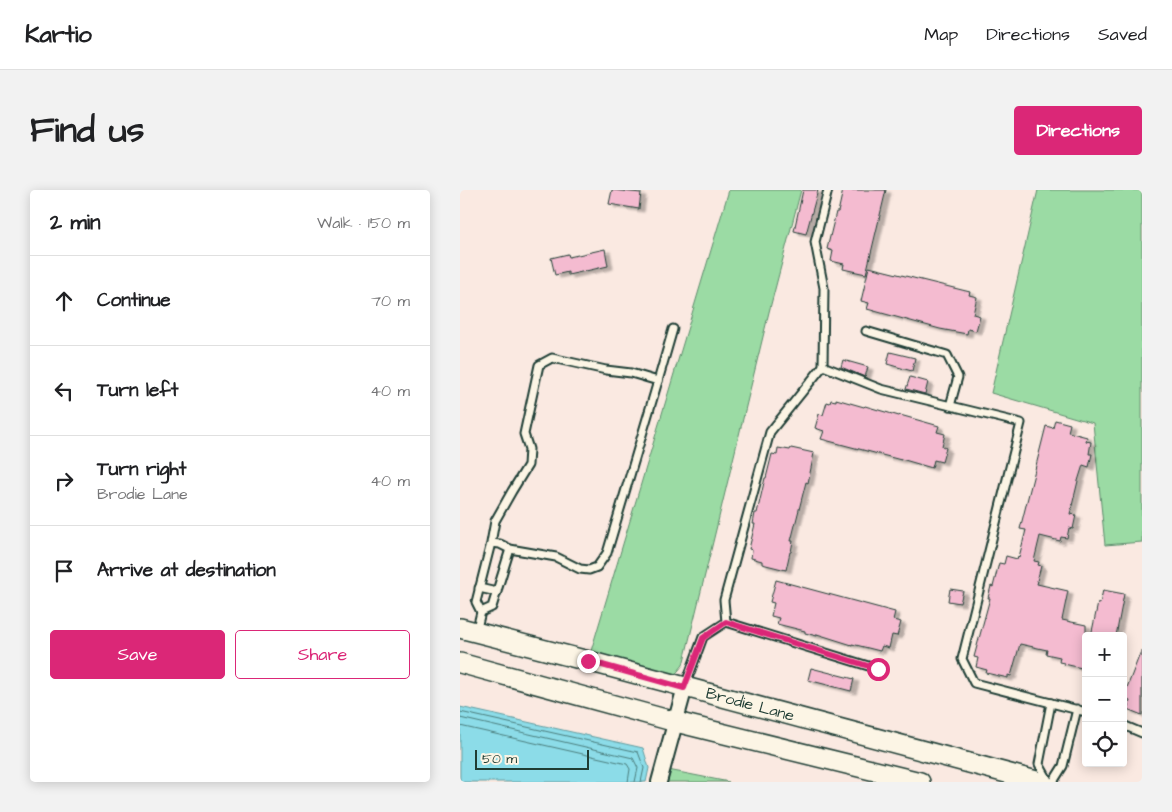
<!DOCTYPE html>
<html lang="en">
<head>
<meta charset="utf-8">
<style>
  :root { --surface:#fff; --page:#f2f2f2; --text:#202124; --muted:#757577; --line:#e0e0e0; --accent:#db2777 }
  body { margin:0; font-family:"Architects Daughter",sans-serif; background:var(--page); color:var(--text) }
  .controls { position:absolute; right:15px; bottom:15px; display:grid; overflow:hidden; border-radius:5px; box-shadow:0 2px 12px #0003 }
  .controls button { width:45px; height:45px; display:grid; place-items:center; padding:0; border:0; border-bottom:1px solid var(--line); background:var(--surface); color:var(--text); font:25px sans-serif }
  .scale { position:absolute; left:15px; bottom:12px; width:114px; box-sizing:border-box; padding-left:5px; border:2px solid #1f3d34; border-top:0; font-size:14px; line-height:18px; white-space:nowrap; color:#1f3d34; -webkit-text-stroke:4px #fcf5e5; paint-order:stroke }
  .stop { position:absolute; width:15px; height:15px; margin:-11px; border:4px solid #db2777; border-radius:50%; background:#fff }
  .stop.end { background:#db2777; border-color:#fff; box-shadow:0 1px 5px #0008 }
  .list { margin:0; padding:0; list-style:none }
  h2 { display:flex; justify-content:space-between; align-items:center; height:65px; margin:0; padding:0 20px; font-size:21px }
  h2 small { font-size:16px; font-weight:400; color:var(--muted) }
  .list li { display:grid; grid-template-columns:32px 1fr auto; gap:15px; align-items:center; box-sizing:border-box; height:90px; padding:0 20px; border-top:1px solid var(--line) }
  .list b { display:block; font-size:19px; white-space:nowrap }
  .list p { margin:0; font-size:16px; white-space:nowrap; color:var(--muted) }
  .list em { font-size:16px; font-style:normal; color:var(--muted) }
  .actions { display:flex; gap:10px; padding:15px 20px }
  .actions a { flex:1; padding:11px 0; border:1px solid var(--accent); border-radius:5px; text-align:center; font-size:18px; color:var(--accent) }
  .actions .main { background:var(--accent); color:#fff }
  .icon { flex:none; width:28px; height:28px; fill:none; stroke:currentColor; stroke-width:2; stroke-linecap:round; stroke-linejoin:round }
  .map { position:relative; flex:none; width:682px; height:592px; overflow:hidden; border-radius:5px }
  header { display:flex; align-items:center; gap:30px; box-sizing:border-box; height:70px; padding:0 25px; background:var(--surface); border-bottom:1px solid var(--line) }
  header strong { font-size:24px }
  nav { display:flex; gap:28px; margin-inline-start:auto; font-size:18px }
  .intro { display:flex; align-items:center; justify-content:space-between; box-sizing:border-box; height:120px; padding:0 30px }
  h1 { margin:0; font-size:35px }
  .button { padding:12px 22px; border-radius:5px; background:var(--accent); color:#fff; font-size:18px; font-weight:700 }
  main { display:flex; gap:30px; padding:0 30px }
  aside { flex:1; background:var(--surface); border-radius:5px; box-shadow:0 2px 12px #0003 }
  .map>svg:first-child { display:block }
  .green { fill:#9bdba4; stroke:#5d8c6c }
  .water { fill:#8cdce8; stroke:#609ca0 }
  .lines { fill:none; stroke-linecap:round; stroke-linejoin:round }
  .shore { stroke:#4b7d7c; stroke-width:1 }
  .building { fill:#f4bbd0; stroke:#1f3d34; filter:url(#shadow) }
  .service-casing { stroke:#1f3d34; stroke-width:11 }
  .minor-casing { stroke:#1f3d34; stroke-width:18 }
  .secondary-casing { stroke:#1f3d34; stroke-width:22 }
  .service { stroke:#fcf5e5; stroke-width:7 }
  .minor { stroke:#fcf5e5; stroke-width:14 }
  .secondary { stroke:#fcf5e5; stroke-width:19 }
  .route { stroke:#db2777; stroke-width:6 }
  .labels { text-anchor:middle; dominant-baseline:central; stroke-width:4; stroke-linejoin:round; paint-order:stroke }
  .street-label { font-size:16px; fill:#1f3d34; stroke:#fcf5e5 }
</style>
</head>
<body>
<header>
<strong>Kartio</strong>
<nav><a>Map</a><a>Directions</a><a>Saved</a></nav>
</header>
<div class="intro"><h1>Find us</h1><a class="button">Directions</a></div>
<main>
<aside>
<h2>2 min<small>Walk · 150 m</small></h2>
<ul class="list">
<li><svg class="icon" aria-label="ahead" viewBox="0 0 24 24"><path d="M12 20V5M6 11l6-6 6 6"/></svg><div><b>Continue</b></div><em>70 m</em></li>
<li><svg class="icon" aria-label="left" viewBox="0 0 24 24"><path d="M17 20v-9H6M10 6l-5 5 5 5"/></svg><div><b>Turn left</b></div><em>40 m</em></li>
<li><svg class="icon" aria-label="right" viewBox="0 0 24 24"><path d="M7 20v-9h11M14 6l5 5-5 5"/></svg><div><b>Turn right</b><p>Brodie Lane</p></div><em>40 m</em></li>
<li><svg class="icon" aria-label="arrive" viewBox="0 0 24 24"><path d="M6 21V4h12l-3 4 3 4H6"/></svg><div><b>Arrive at destination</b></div></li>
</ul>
<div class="actions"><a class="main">Save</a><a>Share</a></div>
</aside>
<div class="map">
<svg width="682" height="592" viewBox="0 0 682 592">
  <defs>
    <filter id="shadow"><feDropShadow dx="5" dy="3" stdDeviation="1" flood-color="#0004"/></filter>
  </defs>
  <rect width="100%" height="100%" fill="#fae9e1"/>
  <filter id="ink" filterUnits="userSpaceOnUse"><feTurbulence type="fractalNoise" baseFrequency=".02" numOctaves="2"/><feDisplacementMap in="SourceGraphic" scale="10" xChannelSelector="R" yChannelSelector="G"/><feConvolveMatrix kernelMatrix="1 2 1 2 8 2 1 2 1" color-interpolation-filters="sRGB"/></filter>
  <g filter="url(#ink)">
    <g class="green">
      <polygon points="269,0 341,0 309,122 223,475 208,493 128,471"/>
      <polygon points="578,0 682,0 682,352 645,355 633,233 531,203"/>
      <polygon points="203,579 269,592 200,592"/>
    </g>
    <polygon class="water" points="0,517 183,558 189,578 186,592 0,592"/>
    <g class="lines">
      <g class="shore">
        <polyline points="0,522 178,562 184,578 181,592"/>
        <polyline points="0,528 173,568 178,578 175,592"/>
        <polyline points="0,536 167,574 170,579 168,592"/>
      </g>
    </g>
    <g class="building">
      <polygon points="152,0 181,3 179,19 149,14"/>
      <polygon points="343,0 358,0 346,44 334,41"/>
      <polygon points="383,0 426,0 406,84 383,79 384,74 371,71 373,61 367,59 376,22 378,22 379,18"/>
      <polygon points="145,59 148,76 108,85 108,82 95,85 91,68 108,64 109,67"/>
      <polygon points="409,77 510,102 509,105 517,107 513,124 520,126 516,141 508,139 507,144 480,139 407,119 409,113 401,111"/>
      <polygon points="430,162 455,168 452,181 427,174"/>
      <polygon points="383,170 408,177 405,187 381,177"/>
      <polygon points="450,187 468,192 465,204 446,199"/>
      <polygon points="376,209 404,217 405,216 439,226 440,225 479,236 477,242 485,244 482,256 486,258 482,272 474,270 472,278 441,269 441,270 361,249 364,241 355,238 359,224 363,225 367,212 370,213 371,210 376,211"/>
      <polygon points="595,230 610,234 608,242 627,247 626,251 631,252 629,264 632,264 629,277 623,275 618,291 610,324 616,325 613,339 609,338 607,348 601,347 600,351 580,346 574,371 579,372 578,375 581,376 577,391 578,391 577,394 608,401 602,430 626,435 626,479 604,474 604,473 599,472 600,467 586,464 587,460 560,454 551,486 548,485 548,488 526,483 527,480 516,477 518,468 514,467 530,408 528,408 531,396 533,397 539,373 544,374 546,366 557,369 558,366 559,367 566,340 560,339 586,236 593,238"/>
      <polygon points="318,258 330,260 331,258 354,263 348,293 346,292 331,351 333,351 331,362 330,362 326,380 302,374 302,371 291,368 292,360 289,359 295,334 293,334 295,323 297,323 305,288 306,288 312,264 317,265"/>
      <polygon points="316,390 435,422 433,430 441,432 437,446 432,445 429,458 422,456 420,461 392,454 392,455 357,444 357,446 345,443 345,441 317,434 319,428 311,426 314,413 310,412"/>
      <polygon points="490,399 503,401 500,413 488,411"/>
      <polygon points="643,400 664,404 656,446 631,446 638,413 640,414"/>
      <polygon points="681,461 682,461 682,525 667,519 670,511 663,508"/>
      <polygon points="351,478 394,489 391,501 348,490"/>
    </g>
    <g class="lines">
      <g class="service-casing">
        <g id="service">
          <polyline points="406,141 487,165 498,187 490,216"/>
          <polyline points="363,176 364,98 355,52 368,0"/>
          <polyline points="198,191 213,139"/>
          <polyline points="19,398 37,402"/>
          <polyline points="21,422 32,417 50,359"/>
          <polyline points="266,432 418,479"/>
          <polyline points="16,442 21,422 16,412 31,353 35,331 52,301 68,275 69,259 64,244 79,175 92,168 146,180 171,183 198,191 147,363 137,377 129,380 120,379 96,367 50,359 40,354 31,353"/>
          <polyline points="225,496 243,447 266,432 264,410 310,242 363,176 421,199 561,233 502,469 514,493 626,522"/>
          <polyline points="663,535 682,543"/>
          <polyline points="589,592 579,574 591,513"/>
          <polyline points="593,592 603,576 617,519"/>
        </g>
      </g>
      <g class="minor-casing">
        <polyline id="minor" points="199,592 225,497"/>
      </g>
      <g class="secondary-casing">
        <g id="secondary">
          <path id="s1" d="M0 438 128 471 580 592"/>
          <polyline points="0,473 216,532 460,592"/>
        </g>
      </g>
      <use href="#service" class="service"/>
      <use href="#minor" class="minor"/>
      <use href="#secondary" class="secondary"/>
    </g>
  </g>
  <g class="lines" filter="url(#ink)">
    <polyline class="route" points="128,471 224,498 243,448 266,432 418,479"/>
  </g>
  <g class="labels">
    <g class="street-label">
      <text stroke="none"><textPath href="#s1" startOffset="300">Brodie Lane</textPath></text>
    </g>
  </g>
</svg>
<div class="controls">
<button>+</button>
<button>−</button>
<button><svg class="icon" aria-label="locate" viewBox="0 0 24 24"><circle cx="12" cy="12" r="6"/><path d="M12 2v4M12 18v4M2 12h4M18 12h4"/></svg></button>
</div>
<div class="scale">50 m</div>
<div class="stop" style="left:418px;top:479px"></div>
<div class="stop end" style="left:128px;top:471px"></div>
</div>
</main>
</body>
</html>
